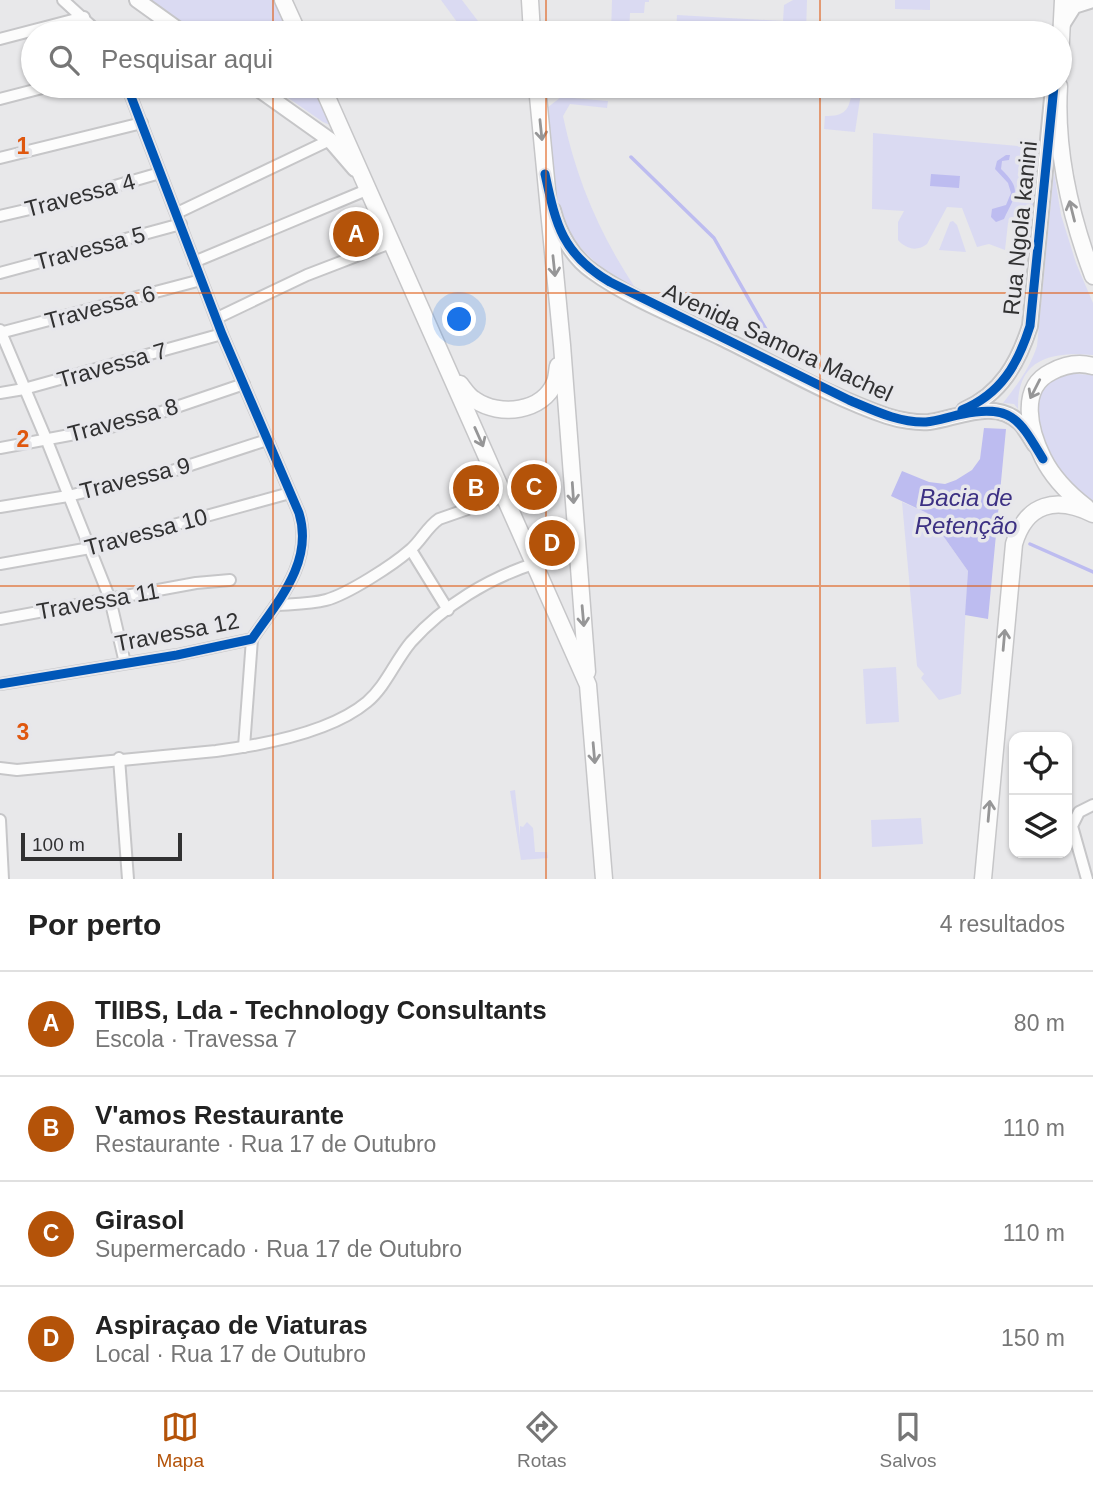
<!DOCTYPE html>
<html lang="pt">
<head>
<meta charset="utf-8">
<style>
  :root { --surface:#fff; --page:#f6f6f6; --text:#222; --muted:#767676; --line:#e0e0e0; --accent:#b45309 }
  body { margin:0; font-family:Arial,sans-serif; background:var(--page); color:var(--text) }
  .controls { position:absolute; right:21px; bottom:21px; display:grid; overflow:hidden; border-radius:14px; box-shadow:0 2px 5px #0004 }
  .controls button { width:63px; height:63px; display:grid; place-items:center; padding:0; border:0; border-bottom:2px solid var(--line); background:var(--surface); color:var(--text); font:35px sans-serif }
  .scale { position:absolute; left:21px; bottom:18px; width:161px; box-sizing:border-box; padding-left:7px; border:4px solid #313132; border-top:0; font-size:19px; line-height:24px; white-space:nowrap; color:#313132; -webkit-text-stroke:5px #e7e7eb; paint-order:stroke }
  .you { position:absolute; left:460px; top:320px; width:24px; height:24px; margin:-18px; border:5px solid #fff; border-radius:50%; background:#1a73e8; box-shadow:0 0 0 10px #1a73e833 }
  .badge { display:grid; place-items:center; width:46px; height:46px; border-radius:50%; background:var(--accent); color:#fff; font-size:23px; font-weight:700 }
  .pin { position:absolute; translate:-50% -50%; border:4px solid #fff; box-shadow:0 2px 7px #0006 }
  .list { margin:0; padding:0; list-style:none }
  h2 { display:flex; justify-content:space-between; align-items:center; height:91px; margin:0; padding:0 28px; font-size:30px }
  h2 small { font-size:23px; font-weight:400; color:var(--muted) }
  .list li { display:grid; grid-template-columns:46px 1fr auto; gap:21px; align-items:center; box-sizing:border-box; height:105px; padding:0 28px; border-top:2px solid var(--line) }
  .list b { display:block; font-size:26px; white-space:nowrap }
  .list p { margin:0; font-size:23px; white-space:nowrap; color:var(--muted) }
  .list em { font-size:23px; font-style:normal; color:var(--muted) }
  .icon { flex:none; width:38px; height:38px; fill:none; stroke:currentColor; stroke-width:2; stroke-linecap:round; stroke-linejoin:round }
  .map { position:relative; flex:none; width:1093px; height:879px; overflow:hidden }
  .search { position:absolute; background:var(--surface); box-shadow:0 2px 5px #0004; left:21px; right:21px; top:21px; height:77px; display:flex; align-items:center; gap:18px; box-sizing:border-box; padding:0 24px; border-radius:38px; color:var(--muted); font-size:26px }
  .sheet { height:511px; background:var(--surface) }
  nav { display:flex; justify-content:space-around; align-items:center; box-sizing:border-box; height:98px; border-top:2px solid var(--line); background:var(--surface); font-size:19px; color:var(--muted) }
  nav a { display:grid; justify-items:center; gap:4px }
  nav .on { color:var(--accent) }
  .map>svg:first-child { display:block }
  .green { fill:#dadaf2 }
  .water { fill:#bdbcf0 }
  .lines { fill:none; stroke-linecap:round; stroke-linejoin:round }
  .stream { stroke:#bdbcf0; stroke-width:3.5 }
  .minor-casing { stroke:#c6c6c8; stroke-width:14 }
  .tertiary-casing { stroke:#c6c6c8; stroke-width:18 }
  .secondary-casing { stroke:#c6c6c8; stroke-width:19 }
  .minor { stroke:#fcfcfc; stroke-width:10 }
  .tertiary { stroke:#fcfcfc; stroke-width:14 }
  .secondary { stroke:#fcfcfc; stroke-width:16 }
  .cycleway-casing { stroke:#e7e7eb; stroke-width:13 }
  .cycleway { stroke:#0057b8; stroke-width:9 }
  .oneway { stroke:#969697 }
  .grid { fill:none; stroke:#df570e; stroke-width:2; stroke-opacity:0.55 }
  .labels { text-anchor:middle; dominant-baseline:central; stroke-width:7; stroke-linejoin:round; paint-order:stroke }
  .street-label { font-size:23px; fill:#313132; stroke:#e7e7eb }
  .water-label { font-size:24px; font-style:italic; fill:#3c3083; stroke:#e7e7eb }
  .grid-label { font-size:23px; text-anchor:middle; font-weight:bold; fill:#df570e; stroke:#e7e7eb; stroke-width:7; stroke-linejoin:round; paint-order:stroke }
</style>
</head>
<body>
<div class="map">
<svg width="1093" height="879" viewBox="0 0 1093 879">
  <rect width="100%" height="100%" fill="#e8e8ea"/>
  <g class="green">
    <polygon points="144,0 275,0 283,24 282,33 189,33"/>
    <polygon points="441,0 462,0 487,33 465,33"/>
    <polygon points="612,0 649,0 649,2 645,2 644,13 630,13 629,33 611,33"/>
    <polygon points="793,0 807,0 806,33 676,33 677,15 783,21 784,5"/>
    <polygon points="895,0 930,0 930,10 895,9"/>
    <polygon points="271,86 317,86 335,127 323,122"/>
    <path d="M856 86H862L855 132 824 129 825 116C845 116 849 111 852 91H856Z"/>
    <path d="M561 97 608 101 607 108 570 104 563 116C576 179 600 235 636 289 548 242 555 196 547 108Z"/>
    <path d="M873 133 1040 148 1032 224 1008 223 1005 250 989 244 977 247 962 208 947 207 927 244C917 252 906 249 898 240V222L904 211 872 209Z"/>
    <path d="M1054 172 1061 215 1076 263 1093 303V355C1051 352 1017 358 1018 409L1014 404 1003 403C1017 385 1030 368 1037 346Z"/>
    <polygon points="953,221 957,225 966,252 939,250 950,222"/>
    <path d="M1062 373 1093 375V504C1086 498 1078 493 1072 487 1044 457 1012 396 1062 373Z"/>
    <polygon points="902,502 927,513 968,571 961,694 939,700 921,678 924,674 917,666"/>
    <polygon points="896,667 899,722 866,724 863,669"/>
    <polygon points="515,790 520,837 520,826 523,827 527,822 533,828 535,852 547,852 548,858 521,860 510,791"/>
    <polygon points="921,818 923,844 872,847 871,820"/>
  </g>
  <g class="water">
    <polygon points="643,21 670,22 669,33 642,33"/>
    <path d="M1006 155H1010L1009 160 1002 161 1001 169C1023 190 1015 195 1004 219L996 222 991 217 992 209 1006 205 1011 193 1008 183 995 169 997 161Z"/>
    <polygon points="931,174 960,176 959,188 930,186"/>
    <polygon points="984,428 1006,429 988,619 965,615 968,571 927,513 891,496 902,471 929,482 945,484 956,480 972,470 980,459"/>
  </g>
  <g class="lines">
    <g class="stream">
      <polyline points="631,157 714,238 776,347"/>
      <polyline points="1030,544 1093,572"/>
    </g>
    <g class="minor-casing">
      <g id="minor">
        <polyline points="63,0 99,33"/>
        <polyline points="0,39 84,17"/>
        <polyline points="0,99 50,86"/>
        <polyline points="0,158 142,123"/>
        <polyline points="177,213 330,140"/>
        <polyline points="0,216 56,203 160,173"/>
        <polyline points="194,262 369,189"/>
        <polyline points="0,273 181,224"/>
        <polyline points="217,318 307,275 393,242"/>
        <polyline points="0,330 47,441 110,599 125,663"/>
        <polyline points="0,333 201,280"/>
        <polyline points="0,393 24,389 222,334"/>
        <polyline points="0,448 107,428 147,417 244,384"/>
        <polyline points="0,507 68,496 169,472 267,440"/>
        <polyline points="411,550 448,610"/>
        <polyline points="0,564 90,548 290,493"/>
        <path d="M278 605C293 604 311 604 326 600 348 594 393 565 410 550 421 541 427 527 439 519L505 496"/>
        <polyline points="0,619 196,583 230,580"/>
        <path d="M0 684 177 655 252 639C278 601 314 562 299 513L222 334 127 86"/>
        <polyline points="244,747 252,639"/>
        <polyline points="119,758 128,879"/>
        <path d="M0 768 17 770 216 751C262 745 330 733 367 702 386 686 395 661 411 642 444 605 489 578 536 563"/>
        <polyline points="0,820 3,879"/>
        <polyline points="1087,879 1072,826 1079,812 1093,805"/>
      </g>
    </g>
    <g class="tertiary-casing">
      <g id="tertiary">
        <polyline points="137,0 183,33"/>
        <polyline points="1062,25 1074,6 1093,0"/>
        <polyline points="254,86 330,140 355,169"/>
        <path d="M553 210C558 232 573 258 592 271 629 298 682 319 724 339 777 365 831 397 887 416 899 420 917 423 929 422 958 418 995 398 1020 423 1026 429 1030 438 1035 445"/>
        <path d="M964 410C1001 394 1018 363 1030 326L1052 98"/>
      </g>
    </g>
    <g class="secondary-casing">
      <g id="secondary">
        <polyline points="283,0 298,33"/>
        <polyline points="530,0 532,33"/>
        <polyline points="1060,59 1063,0"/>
        <polyline points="322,86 588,685 604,879"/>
        <polyline points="537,86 562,345 587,672"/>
        <path d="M1059 86C1055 151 1070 215 1093 276"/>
        <path d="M460 384C464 389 469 397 475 400 500 417 543 412 555 382 557 377 557 371 558 366"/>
        <path d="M1086 507C1069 494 1053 478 1043 458 1030 432 1018 388 1051 372 1064 365 1079 362 1093 366"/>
        <path d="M983 879 1014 544C1026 503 1056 496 1093 514"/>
      </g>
    </g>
    <use href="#minor" class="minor"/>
    <use href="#tertiary" class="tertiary"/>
    <use href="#secondary" class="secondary"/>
    <g class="cycleway-casing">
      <g id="cycleway">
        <path d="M545 174C556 225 562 254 610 282L849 400C873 410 899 423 926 422 938 421 951 416 963 414 1013 404 1020 421 1043 459"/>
        <path d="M962 410C1001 394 1018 364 1030 326L1054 86"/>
        <path d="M0 684 177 655 252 639C278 601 314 562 299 513L222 334 127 86"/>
      </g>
    </g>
    <use href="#cycleway" class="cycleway"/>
  </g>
  <defs><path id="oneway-shaft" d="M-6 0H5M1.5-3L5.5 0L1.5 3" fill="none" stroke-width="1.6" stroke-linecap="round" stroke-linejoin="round" transform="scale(1.75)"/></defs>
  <g class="oneway">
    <use href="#oneway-shaft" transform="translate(541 130) rotate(84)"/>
    <use href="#oneway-shaft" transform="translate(1072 211) rotate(-104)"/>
    <use href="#oneway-shaft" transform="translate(554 266) rotate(84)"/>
    <use href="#oneway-shaft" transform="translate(1035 389) rotate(117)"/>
    <use href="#oneway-shaft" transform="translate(479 437) rotate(66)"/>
    <use href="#oneway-shaft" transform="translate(573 493) rotate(86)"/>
    <use href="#oneway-shaft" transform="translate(583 616) rotate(85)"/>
    <use href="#oneway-shaft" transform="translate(1004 640) rotate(-85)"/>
    <use href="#oneway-shaft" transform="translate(594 753) rotate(85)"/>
    <use href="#oneway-shaft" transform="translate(989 811) rotate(-85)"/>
  </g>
  <path class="grid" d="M273 0V33M546 0V33M820 0V33M273 86V879M546 86V879M820 86V879M0 293H1093M0 586H1093"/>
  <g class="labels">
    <g class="street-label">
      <text transform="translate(80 195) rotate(-15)">Travessa 4</text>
      <text transform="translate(1020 228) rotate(-84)">Rua Ngola kanini</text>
      <text transform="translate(90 248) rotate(-15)">Travessa 5</text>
      <text transform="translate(100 307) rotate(-15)">Travessa 6</text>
      <text transform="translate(778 342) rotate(25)">Avenida Samora Machel</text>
      <text transform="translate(112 365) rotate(-16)">Travessa 7</text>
      <text transform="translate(123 420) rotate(-15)">Travessa 8</text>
      <text transform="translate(135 478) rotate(-14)">Travessa 9</text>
      <text transform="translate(146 532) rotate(-15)">Travessa 10</text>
      <text transform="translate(98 601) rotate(-10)">Travessa 11</text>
      <text transform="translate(177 632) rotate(-11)">Travessa 12</text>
    </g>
    <g class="water-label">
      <text x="966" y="497">Bacia de<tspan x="966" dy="28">Retenção</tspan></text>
    </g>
  </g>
  <g class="grid-label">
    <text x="23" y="154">1</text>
    <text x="23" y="447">2</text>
    <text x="23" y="740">3</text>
  </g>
</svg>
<div class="controls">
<button><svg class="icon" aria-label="locate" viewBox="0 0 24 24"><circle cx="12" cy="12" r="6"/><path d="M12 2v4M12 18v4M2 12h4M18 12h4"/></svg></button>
<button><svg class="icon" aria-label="layers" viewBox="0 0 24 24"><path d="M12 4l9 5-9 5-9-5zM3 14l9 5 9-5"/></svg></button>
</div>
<div class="scale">100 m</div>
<div class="you"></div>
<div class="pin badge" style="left:356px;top:234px">A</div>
<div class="pin badge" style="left:476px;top:488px">B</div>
<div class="pin badge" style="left:534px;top:487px">C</div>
<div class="pin badge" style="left:552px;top:543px">D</div>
<div class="search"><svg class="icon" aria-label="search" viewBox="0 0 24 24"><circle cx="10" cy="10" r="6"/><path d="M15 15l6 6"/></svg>Pesquisar aqui</div>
</div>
<section class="sheet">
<h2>Por perto<small>4 resultados</small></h2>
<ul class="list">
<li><span class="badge">A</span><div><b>TIIBS, Lda - Technology Consultants</b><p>Escola · Travessa 7</p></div><em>80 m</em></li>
<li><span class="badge">B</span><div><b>V'amos Restaurante</b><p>Restaurante · Rua 17 de Outubro</p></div><em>110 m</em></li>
<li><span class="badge">C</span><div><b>Girasol</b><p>Supermercado · Rua 17 de Outubro</p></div><em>110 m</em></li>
<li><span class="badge">D</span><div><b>Aspiraçao de Viaturas</b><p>Local · Rua 17 de Outubro</p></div><em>150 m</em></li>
</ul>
</section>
<nav>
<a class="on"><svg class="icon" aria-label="map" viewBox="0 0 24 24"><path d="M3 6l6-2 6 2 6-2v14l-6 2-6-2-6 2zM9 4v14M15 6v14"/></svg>Mapa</a>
<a><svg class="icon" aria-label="directions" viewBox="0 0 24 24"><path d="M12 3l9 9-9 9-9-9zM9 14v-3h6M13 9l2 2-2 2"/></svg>Rotas</a>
<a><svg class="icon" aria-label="saved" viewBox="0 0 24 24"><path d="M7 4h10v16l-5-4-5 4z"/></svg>Salvos</a>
</nav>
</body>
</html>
